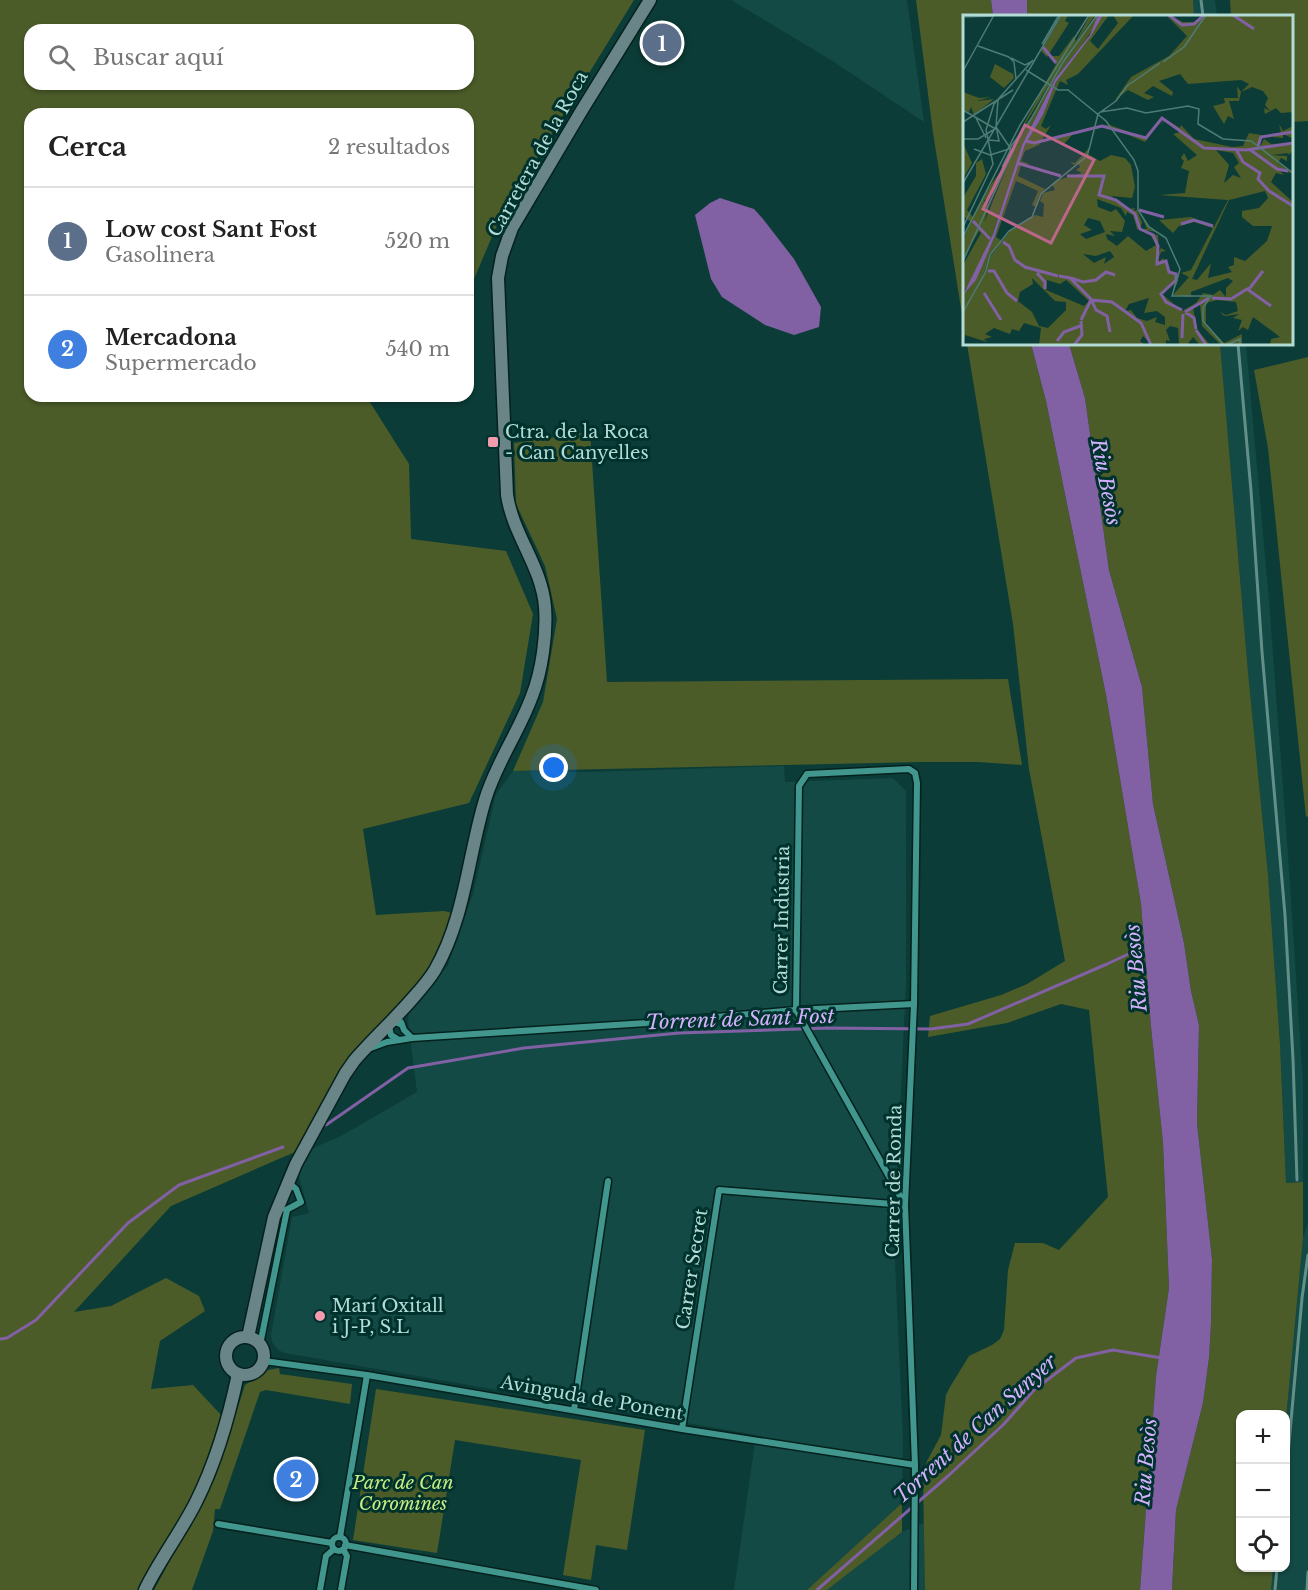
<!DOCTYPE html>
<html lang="es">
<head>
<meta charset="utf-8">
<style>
  :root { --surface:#fff; --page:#f6f6f6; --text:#222; --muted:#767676; --line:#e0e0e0; --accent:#0f766e }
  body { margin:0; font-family:"Libre Baskerville",serif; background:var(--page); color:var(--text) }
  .controls { position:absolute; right:18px; bottom:18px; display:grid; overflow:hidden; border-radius:12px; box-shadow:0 2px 4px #0004 }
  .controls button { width:54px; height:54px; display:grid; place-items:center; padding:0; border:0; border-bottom:2px solid var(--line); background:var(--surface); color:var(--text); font:30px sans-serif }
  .you { position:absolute; left:554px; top:768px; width:21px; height:21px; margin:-15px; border:4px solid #fff; border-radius:50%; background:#1a73e8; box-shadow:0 0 0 9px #1a73e833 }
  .badge { display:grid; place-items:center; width:39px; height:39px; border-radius:50%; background:var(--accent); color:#fff; font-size:20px; font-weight:700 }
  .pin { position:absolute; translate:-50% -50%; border:3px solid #fff; box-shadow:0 2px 6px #0006 }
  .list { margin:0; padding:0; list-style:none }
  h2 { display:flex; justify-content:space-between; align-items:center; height:78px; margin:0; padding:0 24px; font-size:26px }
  h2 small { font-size:20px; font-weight:400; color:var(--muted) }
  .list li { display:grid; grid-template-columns:39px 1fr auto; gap:18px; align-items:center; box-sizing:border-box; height:108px; padding:0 24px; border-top:2px solid var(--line) }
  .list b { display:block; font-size:22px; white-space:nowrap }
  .list p { margin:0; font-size:20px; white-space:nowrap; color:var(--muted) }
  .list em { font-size:20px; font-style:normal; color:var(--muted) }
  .icon { flex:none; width:33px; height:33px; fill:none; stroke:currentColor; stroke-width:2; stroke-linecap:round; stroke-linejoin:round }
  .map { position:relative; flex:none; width:1308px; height:1590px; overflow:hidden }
  .search { position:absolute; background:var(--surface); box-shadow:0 2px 4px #0004; left:24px; top:24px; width:450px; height:66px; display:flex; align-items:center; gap:15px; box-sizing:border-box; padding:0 21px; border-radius:18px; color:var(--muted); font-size:22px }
  .panel { position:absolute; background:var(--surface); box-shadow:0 2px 4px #0004; left:24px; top:108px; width:450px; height:294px; border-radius:18px }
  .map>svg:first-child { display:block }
  .built { fill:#134a45 }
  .green { fill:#4b5c29; fill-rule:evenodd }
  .water { fill:#8161a4 }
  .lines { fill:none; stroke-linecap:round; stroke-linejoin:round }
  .stream { stroke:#8161a4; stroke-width:3 }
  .street-casing { stroke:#05211e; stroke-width:9 }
  .secondary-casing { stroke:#05211e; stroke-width:15 }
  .street { stroke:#41978d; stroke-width:6 }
  .secondary { stroke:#698587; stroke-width:12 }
  .rail { stroke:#638f89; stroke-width:3 }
  .poi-dot { fill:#f29aae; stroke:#00322d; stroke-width:2 }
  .labels { text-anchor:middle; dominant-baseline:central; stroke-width:6; stroke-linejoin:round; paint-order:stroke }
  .street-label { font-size:18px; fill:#b3dbd5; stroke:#00322d }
  .poi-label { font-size:18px; fill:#b3dbd5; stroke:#00322d; text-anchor:start }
  .park-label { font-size:18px; font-style:italic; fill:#c7ec84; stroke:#00322d }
  .water-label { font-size:20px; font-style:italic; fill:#d4b1fc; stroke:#00322d }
  .inset-river { fill:none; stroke:#8161a4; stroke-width:3 }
  .inset-road { fill:none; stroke:#4f7c76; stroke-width:1.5 }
  .view { fill:#bc668c; fill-opacity:0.15; stroke:#bc668c; stroke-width:3 }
  .inset-edge { fill:none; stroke:#b3dbd5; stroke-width:3 }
</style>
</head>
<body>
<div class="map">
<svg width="1308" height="1590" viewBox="0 0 1308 1590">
  <rect width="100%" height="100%" fill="#0c3c37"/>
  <g class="built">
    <polygon points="731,0 907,0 924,122 831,60"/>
    <polygon points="1193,0 1215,0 1217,16 1194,16"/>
    <polygon points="1220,344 1246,344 1269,601 1288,855 1303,1082 1303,1182 1286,1183 1280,1044 1268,875 1248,672"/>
    <polygon points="784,766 785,782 893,778 906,791 906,984 898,1154 893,1218 903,1439 902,1503 807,1590 734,1590 756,1435 285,1353 278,1350 272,1342 271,1335 292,1217 309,1213 298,1173 311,1149 341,1136 417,1092 408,1021 409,1013 448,965 473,894 496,794 513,771 588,772"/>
    <polygon points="1308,1223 1308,1590 1271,1590 1273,1568 1286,1568 1286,1419 1303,1238"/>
    <polygon points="924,1523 925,1590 827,1590 902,1532"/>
  </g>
  <g class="green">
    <path d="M0 0H634L500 218 468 293V114H30V396H366L409 464 411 539 506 551 533 614 520 693 469 803 363 829 376 915 444 911 452 913 442 948 423 980 366 1038 349 1058 337 1076 295 1152 171 1206 74 1312 111 1306 166 1278 199 1296 205 1311 160 1341 151 1389 193 1385 222 1416 197 1486 185 1510 138 1590H0ZM30 30H468V84H30Z"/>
    <polygon points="916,0 991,0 993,16 964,16 964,327 933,133"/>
    <polygon points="1027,0 1193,0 1194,16 1027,16"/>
    <polygon points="1230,0 1308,0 1308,121 1292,122 1292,16 1231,16"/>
    <polygon points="967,344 1031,344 1046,401 1106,695 1141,904 1151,1027 1163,1143 1169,1288 1156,1376 1140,1590 925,1590 923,1480 927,1461 941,1435 946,1395 950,1387 969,1356 992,1345 1000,1339 1004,1330 1008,1270 1015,1243 1043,1243 1059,1250 1108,1197 1089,1010 1061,1004 1007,1023 928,1037 930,1016 1001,995 1027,984 1065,961 1029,769 1013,624"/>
    <polygon points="1069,344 1220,344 1248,672 1268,875 1280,1044 1286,1183 1303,1182 1303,1238 1286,1419 1286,1414 1240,1414 1240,1568 1273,1568 1271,1590 1172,1590 1176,1510 1203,1403 1209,1358 1211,1324 1212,1259 1197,1123 1199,1025 1191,991 1184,943 1153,804 1142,687 1109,570 1085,398"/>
    <polygon points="1308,357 1308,816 1306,817 1268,448 1254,370"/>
    <polygon points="590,432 607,682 1008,679 1022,765 978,762 920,762 513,771 543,702 557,619 545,566 516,504 514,443"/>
    <polygon points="279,1368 280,1374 352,1384 350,1404 266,1390 260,1392 220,1509 215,1509 213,1531 192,1590 154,1590 215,1478 245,1385 268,1370"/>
    <polygon points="376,1389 645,1430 627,1550 596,1545 591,1580 563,1575 581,1460 455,1440 437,1553 353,1540"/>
    <polygon points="902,1503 902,1532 827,1590 807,1590"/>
  </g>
  <g class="water">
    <polygon points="991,0 1027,0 1027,16 993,16"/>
    <polygon points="720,198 754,209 763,219 794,259 821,307 819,327 794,335 765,325 722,297 711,279 695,215 710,203"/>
    <polygon points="1031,344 1069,344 1085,398 1109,570 1142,687 1153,804 1184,943 1191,991 1199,1025 1197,1123 1212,1259 1211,1324 1209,1358 1203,1403 1176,1510 1172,1590 1140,1590 1156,1376 1169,1288 1163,1143 1151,1027 1141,904 1106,695 1046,401"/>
  </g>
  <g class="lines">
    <g class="stream">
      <polyline points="326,1125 408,1068 524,1048 679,1033 829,1028 931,1029 968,1024 1107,964 1148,945"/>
      <polyline points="0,1339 7,1338 36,1320 128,1223 179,1185 283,1147"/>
      <polyline points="817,1590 948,1476 1004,1424 1034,1390 1076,1358 1113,1350 1162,1358"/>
    </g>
    <g class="street-casing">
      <g id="street">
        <polyline points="401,1022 404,1030 412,1038"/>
        <path d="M399 1040 391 1035 389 1027 390 1023C394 1022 398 1022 402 1025"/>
        <polyline points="368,1049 387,1042 412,1038 647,1023 796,1010 914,1004"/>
        <polyline points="905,1205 796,1010 799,786 807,774 909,769 915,773 917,783 914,1004 905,1205 915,1465 914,1590"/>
        <polyline points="286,1210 301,1202 296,1189 289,1183"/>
        <polyline points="260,1345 287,1210"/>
        <polyline points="264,1361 367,1375 682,1429 915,1465"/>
        <polyline points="574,1410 608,1181"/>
        <polyline points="682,1429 719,1190 905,1205"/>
        <polyline points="218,1524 332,1543"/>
        <polyline points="340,1537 367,1375"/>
        <circle cx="339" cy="1544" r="7"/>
        <polyline points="345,1545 596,1590"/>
        <polyline points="320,1590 326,1556 334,1549"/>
        <polyline points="341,1590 347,1556 343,1549"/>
      </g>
    </g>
    <g class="secondary-casing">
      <g id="secondary">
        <path d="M248 1337 274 1217 296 1164 345 1074 354 1061C372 1040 394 1020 413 998 421 989 429 980 435 970 465 918 468 856 485 800 496 763 519 732 532 696 542 671 547 634 545 607 542 567 513 535 507 495L498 278 502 256 512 228 582 110 650 0"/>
        <circle cx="245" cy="1356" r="19"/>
        <path d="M145 1590C160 1559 181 1532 196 1502 216 1462 229 1417 238 1374"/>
      </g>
    </g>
    <use href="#street" class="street"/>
    <use href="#secondary" class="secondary"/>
    <g class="rail">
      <polyline points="1201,0 1203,16"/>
      <polyline points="1238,344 1251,491 1262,652 1285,915 1293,1059 1297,1180"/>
      <polyline points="1286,1477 1302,1298 1308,1255"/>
      <polyline points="1275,1590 1277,1568"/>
      <polyline points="1307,1590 1308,1572"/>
    </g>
  </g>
  <g class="poi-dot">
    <rect x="487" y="436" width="12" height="12" rx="3"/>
    <circle cx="320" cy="1316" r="6"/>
  </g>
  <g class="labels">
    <g class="street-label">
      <text transform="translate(538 154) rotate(-61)">Carretera de la Roca</text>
      <text transform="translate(782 920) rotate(-89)">Carrer Indústria</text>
      <text transform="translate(894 1181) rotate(-89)">Carrer de Ronda</text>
      <text transform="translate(692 1269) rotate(-81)">Carrer Secret</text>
      <text transform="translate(592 1398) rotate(10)">Avinguda de Ponent</text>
    </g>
    <g class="poi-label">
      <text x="505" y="432">Ctra. de la Roca<tspan x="505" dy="21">- Can Canyelles</tspan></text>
      <text x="332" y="1306">Marí Oxitall<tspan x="332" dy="21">i J-P, S.L</tspan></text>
    </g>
    <g class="park-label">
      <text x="403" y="1483">Parc de Can<tspan x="403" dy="21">Coromines</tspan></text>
    </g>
    <g class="water-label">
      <text transform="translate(1106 482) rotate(79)">Riu Besòs</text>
      <text transform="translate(1136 968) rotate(-95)">Riu Besòs</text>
      <text transform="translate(740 1019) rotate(-2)">Torrent de Sant Fost</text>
      <text transform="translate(975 1429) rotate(-42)">Torrent de Can Sunyer</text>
      <text transform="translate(1146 1462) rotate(-85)">Riu Besòs</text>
    </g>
  </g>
  <g transform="translate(963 15)">
    <rect width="330" height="330" fill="#0c3c37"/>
    <path d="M99 0H105L102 6 106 8 84 42 78 36ZM127 0H132L96 52 134 0H136L127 20 92 64 59 130 30 219 9 268 0 276V250L18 218 16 216 0 244V225L8 207 0 201V183L13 161V148L19 144 23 159 4 195 10 202 28 169 42 151 33 176 21 186 26 190 21 208 52 132 95 55 50 129 93 49 87 41H96L111 21 113 26ZM140 0H146L127 26 135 34 155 8 150 0H171L115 59 103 65 105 70 97 66 78 111 83 114 88 110 76 130 62 136 58 146 67 149 58 150 55 161 82 174 76 181 73 192 69 190 75 176 53 166 33 222 39 226 26 241 19 264 27 242 47 216 72 200 80 202 81 189 77 186 80 178 92 175 89 169 92 166 119 158 113 155 117 152 115 148 111 150 107 147 112 148 126 133 125 139 137 146 148 140 162 143 168 150 172 172 169 183 148 181 166 194 172 193 170 196 174 195 179 207 177 214H184L179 202 187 214 195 217 174 214 170 200 164 197 163 201 158 193 134 184 135 192 148 197 153 194 162 206 159 217 147 216 152 221 143 219 144 224 154 231 165 221 183 236 193 230 187 219 195 220 196 237 198 233 203 236 198 237 194 248 200 243 207 256 214 260 217 256 214 269 210 273 212 267 207 269 199 279 219 296 233 288 240 278 250 280 257 275 263 282V273L270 266 265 263 228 277V282L210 280 226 262 218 258 228 255 250 213 231 207 216 211 210 218 196 205 228 202 251 212 265 185 196 180 222 178 226 156 218 153 221 146 218 143 221 138 225 146 234 140 210 119 217 117 211 110 201 106 198 110 201 104 197 106 182 127 145 111 111 118 100 130 92 123 81 126 132 111 147 110 182 123 199 102 217 113 218 110 231 124 269 132 280 131 286 118 309 122 318 117 316 109 320 116 330 111 329 123 320 119V123L299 121 295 128 298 130 301 124 308 129 330 128 329 137 324 141 326 138 308 140 324 141V146L318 143 315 148 329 158 317 156 321 160 313 158 308 167 330 187V330H307L308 324 317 322 290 302 285 315 280 312 275 316 279 305 270 303 276 299 262 301 260 300 257 297 263 300 275 296 273 287 254 285 243 288V309L261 328 279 319V330H258L239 311 237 289 230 293 234 314 247 330H237L230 322 224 330H216L215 313 207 311 203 315 207 326 203 325V330H189L180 321 177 326 182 330H76L78 313 61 308 56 316 49 314 47 319 31 313 22 319 29 322 21 324 24 327 2 320 0 330V297L4 290 0 296V280L12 265 32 221 62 130 80 100 93 67ZM253 135 270 138 276 148 271 152 278 163 270 160 261 168 266 150ZM302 176 305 183 296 193 279 196V202L290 211H309L304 226 282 246 271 242V250L265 252 269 257 245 263 248 248 234 265 229 264 266 185ZM125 203 137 206 142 217 123 224 117 219 129 215 121 210ZM147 236 151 242 141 249 143 242 131 248 120 239 133 241ZM69 263 92 286 103 287V295L85 313 76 311 69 297 55 286 57 277 70 269ZM84 265 97 269 103 265 126 286 121 291 83 275ZM186 283 181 298 194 296 202 302V310L192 307 194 302 184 306 174 303 168 295 162 296 166 289ZM203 0 220 7H231L239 0H330V97L318 98 313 93 302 99 301 93 307 96 302 90 305 83 300 76 289 72 278 77 276 86H266L271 104 265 101 261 109 250 91 262 88 261 83H275L274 71 278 77 286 69 278 65 225 69 217 59 196 66 210 77 209 81 190 71 181 78 191 82 185 85 165 75 152 85 168 62 206 41 224 21ZM32 49 50 59 51 63 41 73 27 62ZM0 77 16 83 28 82 13 86 31 84 11 100 8 92 6 97 0 94ZM0 128 9 148 0 164Z" fill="#4b5c29" fill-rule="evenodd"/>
    <path d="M140 0 128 21 93 67 80 100 62 130 32 221 13 265 0 280 30 219 59 130 92 64 127 20 134 2Z" fill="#8161a4"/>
    <path class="inset-river" d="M206 0 219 10 231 9 241 0M270 0 291 14M80 32 93 48M63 126 71 128 139 111 183 123 199 103 241 133 283 135 330 128M295 131 298 122 330 117M273 134 280 147 297 158 295 164 306 176 330 191M286 134 314 154 325 156M54 148 98 161M104 161H141L136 180 153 185 172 199 177 214 190 220 195 231 194 249 203 246 206 257 213 259V265L198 279 203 287 219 295M176 195 201 202M10 206 27 224M218 209 231 205 250 211M40 227 46 231 52 245 62 252 95 261M25 256H31L44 278 54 286M74 258 82 267V274M96 261 107 263 129 285 149 287 178 308 188 330M108 263 120 267 133 265 143 257 152 260M286 274 300 256M21 278 38 305M249 283 268 284 284 274 308 291M129 286 133 295 144 301 147 317M222 297 246 283M222 297 231 303 233 314M118 305 128 285M233 315 243 330M219 323 220 299M94 326 101 317 117 311M111 330 119 320 118 306"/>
    <path class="inset-road" d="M0 2 31 1M79 29 96 0M15 31 46 42M46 42 51 47 53 64M48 43 62 50 68 47M200 47 221 32 243 0M63 55 95 75H106M0 56 31 0M105 75 143 106 171 145 175 156V195L186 212 203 223 217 254 209 281H248L240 293V306L261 330M35 85 33 112 48 134 39 152M0 95 36 116M137 97 164 93 183 98 225 91 236 94 235 109 260 124 288 126 330 158M13 103 23 123M0 107 50 75M64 111 100 47 134 0M0 124H15L30 115M26 125 36 126 34 116M127 131 135 99 153 86 164 71 197 48M11 134 27 140 46 134 68 104M0 168 98 0M0 212 30 149 23 115 31 89 70 45M0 222 57 110 126 0M0 246 52 132M0 297 22 258 27 240 46 216 69 202 78 179 124 141 127 131M263 330 277 324V330"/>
    <path class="view" d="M62 110 131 145 88 228 20 194Z"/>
    <rect width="330" height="330" class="inset-edge"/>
  </g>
</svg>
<div class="controls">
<button>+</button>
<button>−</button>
<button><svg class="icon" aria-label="locate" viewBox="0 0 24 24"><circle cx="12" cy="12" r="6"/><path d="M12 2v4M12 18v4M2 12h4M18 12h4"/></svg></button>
</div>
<div class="you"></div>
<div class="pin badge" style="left:662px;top:43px;background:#5c6f8a">1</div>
<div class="pin badge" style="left:296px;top:1479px;background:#3f7fe0">2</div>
<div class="search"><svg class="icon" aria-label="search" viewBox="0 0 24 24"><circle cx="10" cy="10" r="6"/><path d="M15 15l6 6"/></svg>Buscar aquí</div>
<section class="panel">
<h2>Cerca<small>2 resultados</small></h2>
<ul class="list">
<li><span class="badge" style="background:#5c6f8a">1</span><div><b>Low cost Sant Fost</b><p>Gasolinera</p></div><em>520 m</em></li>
<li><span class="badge" style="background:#3f7fe0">2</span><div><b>Mercadona</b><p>Supermercado</p></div><em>540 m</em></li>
</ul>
</section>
</div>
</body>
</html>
